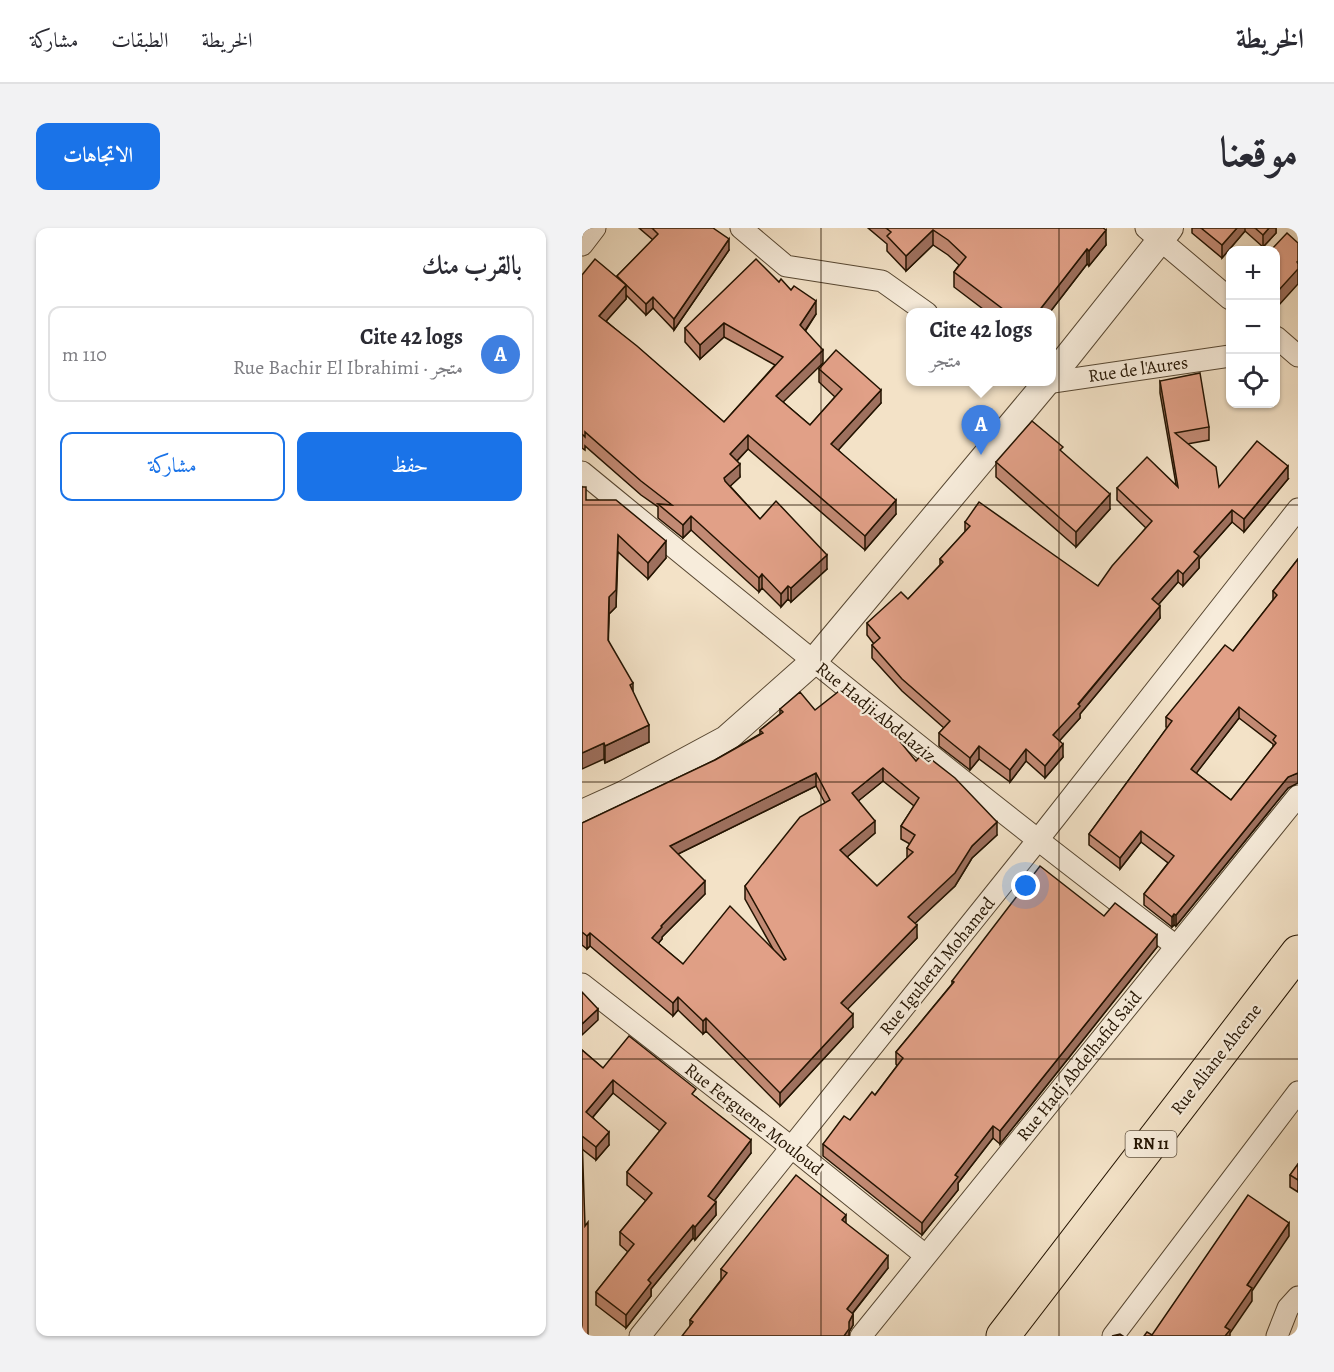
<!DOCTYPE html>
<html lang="ar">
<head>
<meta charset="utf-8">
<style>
  :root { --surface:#fff; --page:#f2f2f3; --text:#2b2b33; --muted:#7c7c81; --line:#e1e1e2; --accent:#1a73e8 }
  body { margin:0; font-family:Alegreya,Amiri,serif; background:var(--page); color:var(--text); direction:rtl }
  .controls { position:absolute; right:18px; top:18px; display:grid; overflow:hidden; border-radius:12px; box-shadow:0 2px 4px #0004 }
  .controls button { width:54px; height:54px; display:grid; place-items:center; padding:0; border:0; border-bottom:2px solid var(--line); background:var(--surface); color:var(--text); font:30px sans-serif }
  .you { position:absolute; left:444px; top:658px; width:21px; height:21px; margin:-15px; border:4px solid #fff; border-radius:50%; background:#1a73e8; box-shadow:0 0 0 9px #1a73e833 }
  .badge { display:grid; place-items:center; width:39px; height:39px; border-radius:50%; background:var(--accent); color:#fff; font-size:20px; font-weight:700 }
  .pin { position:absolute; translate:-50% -50px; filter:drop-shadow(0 2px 3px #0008) }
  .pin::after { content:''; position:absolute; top:32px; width:21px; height:18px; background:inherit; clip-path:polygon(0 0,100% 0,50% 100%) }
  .popup { position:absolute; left:324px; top:80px; width:150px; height:78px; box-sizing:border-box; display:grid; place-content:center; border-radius:12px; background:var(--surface); filter:drop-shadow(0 2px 4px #0005); font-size:20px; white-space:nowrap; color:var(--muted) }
  .popup b { font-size:22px; color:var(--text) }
  .popup::after { content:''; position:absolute; left:50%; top:100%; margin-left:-12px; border:12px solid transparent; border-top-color:var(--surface) }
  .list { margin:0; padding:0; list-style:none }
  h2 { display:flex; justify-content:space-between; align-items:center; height:78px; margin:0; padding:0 24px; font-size:26px }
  h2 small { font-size:20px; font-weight:400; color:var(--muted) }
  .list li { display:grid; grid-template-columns:39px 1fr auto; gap:18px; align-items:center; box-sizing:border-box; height:96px; margin:0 12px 12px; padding:0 12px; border:2px solid var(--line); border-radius:12px }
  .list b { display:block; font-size:22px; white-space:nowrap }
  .list p { margin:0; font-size:20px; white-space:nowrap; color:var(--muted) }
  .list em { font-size:20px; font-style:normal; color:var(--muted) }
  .actions { display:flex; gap:12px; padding:18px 24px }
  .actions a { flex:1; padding:14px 0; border:2px solid var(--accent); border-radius:12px; text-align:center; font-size:21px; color:var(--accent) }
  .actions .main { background:var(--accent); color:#fff }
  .icon { flex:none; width:33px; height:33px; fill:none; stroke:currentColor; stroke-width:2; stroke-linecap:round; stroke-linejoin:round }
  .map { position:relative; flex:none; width:716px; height:1108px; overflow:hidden; direction:ltr; border-radius:12px }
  header { display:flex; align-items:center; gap:36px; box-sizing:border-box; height:84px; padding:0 30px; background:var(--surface); border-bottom:2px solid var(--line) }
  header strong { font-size:28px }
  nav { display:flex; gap:33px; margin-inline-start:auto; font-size:21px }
  .intro { display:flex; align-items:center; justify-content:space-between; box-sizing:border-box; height:144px; padding:0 36px }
  h1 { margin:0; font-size:42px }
  .button { padding:15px 27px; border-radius:12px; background:var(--accent); color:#fff; font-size:21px; font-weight:700 }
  main { display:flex; gap:36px; padding:0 36px }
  aside { flex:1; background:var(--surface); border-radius:12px; box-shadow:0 2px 4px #0004 }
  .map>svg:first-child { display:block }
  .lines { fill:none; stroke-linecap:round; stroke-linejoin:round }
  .minor-casing { stroke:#574732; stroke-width:23 }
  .tertiary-casing { stroke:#574732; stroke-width:28 }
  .primary-casing { stroke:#231301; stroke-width:35 }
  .minor { stroke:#f7ecdb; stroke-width:21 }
  .tertiary { stroke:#f7ecdb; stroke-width:26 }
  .primary { stroke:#f3e2c7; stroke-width:33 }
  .wall { fill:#c28a74; stroke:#231301; stroke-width:1.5; fill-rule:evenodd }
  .shaded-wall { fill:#9e705e; stroke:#231301; stroke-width:1.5 }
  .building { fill:#e1a087; stroke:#231301; stroke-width:1.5; fill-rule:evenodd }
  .grid { fill:none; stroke:#231301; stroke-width:1.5; stroke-opacity:0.55 }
  .labels { text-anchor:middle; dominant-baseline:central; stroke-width:4.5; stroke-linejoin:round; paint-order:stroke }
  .shield { fill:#f7ecdb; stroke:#635442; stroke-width:1.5 }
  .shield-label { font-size:16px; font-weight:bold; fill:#231301 }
  .street-label { font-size:18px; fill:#231301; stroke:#f7ecdb }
</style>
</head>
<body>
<header>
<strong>الخريطة</strong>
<nav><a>الخريطة</a><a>الطبقات</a><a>مشاركة</a></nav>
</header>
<div class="intro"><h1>موقعنا</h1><a class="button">الاتجاهات</a></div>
<main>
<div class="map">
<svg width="716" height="1108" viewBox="0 0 716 1108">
  <rect width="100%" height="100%" fill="#f3e2c7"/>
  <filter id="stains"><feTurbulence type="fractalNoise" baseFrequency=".00333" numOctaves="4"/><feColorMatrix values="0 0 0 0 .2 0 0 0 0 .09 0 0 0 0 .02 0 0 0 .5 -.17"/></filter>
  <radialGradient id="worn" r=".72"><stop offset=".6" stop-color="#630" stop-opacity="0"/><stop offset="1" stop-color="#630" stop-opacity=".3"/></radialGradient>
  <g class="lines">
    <g class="minor-casing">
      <g id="minor">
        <polyline points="159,0 204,38 300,53 345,85"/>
        <polyline points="564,0 648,71"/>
        <polyline points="0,17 13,0"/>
        <polyline points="694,109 716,128"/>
        <polyline points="459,154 464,155 648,128"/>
        <path d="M0 244C196 405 392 565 594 718"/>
        <polyline points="0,756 209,919 343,1027"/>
        <polyline points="58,1108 455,613 716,281"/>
        <polyline points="279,1108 716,568"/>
        <polyline points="531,1108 716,864"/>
        <polyline points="695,1108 706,1080 716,1069"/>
      </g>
    </g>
    <g class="tertiary-casing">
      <g id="tertiary">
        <polyline points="470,148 588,0"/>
        <polyline points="0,585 42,566 144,511 231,434 465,154"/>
      </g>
    </g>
    <g class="primary-casing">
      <polyline id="primary" points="421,1108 716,724"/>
    </g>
    <use href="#minor" class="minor"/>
    <use href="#tertiary" class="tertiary"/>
    <use href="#primary" class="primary"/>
  </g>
  <g class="wall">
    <polygon points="57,0 131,0 147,22 92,102 71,80 64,87 44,67 44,71 24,93 142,194 193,137 142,109 118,131 103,114 103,100 197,54 209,62 234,86 224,102 201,174 228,197 253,169 237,154 237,141 299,175 256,222 314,286 283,322 166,221 155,233 158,249 148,258 178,291 245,341 209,374 206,371 199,379 180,360 177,364 109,302 101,310 76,290 76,279 59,267 3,218 3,222 0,220 0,47 35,50 35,48 71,12"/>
    <polygon points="286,0 521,0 524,17 507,38 505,36 468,84 405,84 372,59 372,44 377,37 366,27 351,17 324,43 305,23 305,16"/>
    <polygon points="610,0 694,0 694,5 681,19 663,3 640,30 610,5"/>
    <polygon points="716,15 696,78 693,76 693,22"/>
    <polygon points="578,153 627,199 627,212 605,216 637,259 706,251 662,304 650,294 617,331 617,340 601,358 596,354 576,377 578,390 498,486 498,490 477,513 481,529 463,550 444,533 428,554 397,531 388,542 357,518 357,505 362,500 320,463 290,430 290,417 292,416 285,407 285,395 326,371 358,337 358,331 383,304 383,294 516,358 564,300 535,272 535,260 594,256 578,165"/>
    <polygon points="414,234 528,281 494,319 414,249"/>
    <polygon points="4,272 84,330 66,351 36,324 34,379 27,386 26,413 51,464 67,514 23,535 22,531"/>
    <path d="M716 331 706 560 594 698 592 697 590 699 562 677V666L586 635 559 614 538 641 507 617V606L585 500 584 499V489L651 423 691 372V363ZM657 490 691 516V519L649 572 614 545Z"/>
    <path d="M198 481 233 482 334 533 415 607 390 630 373 658 333 695 335 710 265 781 271 799 198 878 124 803 121 806 96 782 91 788 8 718 5 721 0 717V595L133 532 178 506V502L198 486ZM301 553 332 578 319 598V611L328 616 325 620V630L295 658 265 629 293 605 276 573ZM234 558 243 575 163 658V671L191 721 101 736 76 715 80 711V709L123 666 96 626Z"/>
    <polygon points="522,688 575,719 418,916 411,910 376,955 376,962 340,1007 241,928 241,916 268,892 293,867 315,838 314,836 314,824 370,756 370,753"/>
    <polygon points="0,822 21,840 114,869 169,925 132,973 134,987 113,1012 111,1010 69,1061 69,1068 44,1100 14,1077 14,1064 46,1024 38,1017 38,1004 64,973 45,957 45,944 78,903 31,865 11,889 27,917 14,932 0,921"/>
    <polygon points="716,936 716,964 708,959 708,947"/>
    <polygon points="264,996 306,1040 271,1085 271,1097 267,1104 267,1108 108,1098 108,1092 139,1052 139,1041"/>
  </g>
  <g class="shaded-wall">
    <polygon points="655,0 663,0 663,3 640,30 640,17"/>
    <polygon points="687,0 694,0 694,5 681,19 681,7"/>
    <polygon points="351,2 351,17 324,43 324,28"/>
    <polygon points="524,2 524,17 507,38 507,23"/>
    <polygon points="147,11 147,22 92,102 92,91"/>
    <polygon points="505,21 505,36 468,84 456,84"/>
    <polygon points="716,33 716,56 696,78 696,63"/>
    <polygon points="44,57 44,71 17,101 17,88"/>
    <polygon points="71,69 71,80 64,87 64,76"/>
    <polygon points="234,73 234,86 218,110 218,97"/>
    <polygon points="142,95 142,109 118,131 118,117"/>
    <polygon points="241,122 241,135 194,181 194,168"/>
    <polygon points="299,162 299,175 249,230 249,216"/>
    <polygon points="166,207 166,221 148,240 148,226"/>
    <polygon points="158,236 158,249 142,264 142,250"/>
    <polygon points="706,238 706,251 662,304 662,291"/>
    <polygon points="528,266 528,281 494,319 494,304"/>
    <polygon points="314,272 314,286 283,322 283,308"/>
    <polygon points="650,282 650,294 617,331 617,340 601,358 601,346 612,324"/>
    <polygon points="109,288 109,302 101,310 101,297"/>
    <polygon points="36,307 34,379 27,386 26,429 27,369"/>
    <polygon points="84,313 84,330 66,351 66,335"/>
    <polygon points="245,327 245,341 209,374 209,360"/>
    <polygon points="596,342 596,354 570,384 570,371"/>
    <polygon points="180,346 180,360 177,364 177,350"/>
    <polygon points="206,358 206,371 199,379 199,366"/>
    <polygon points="578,378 578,390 498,486 498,490 471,520 471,507"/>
    <polygon points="51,455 51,471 48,457"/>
    <polygon points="657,479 657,490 609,552 609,541"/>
    <polygon points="67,497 67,514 23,535 23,518"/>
    <polygon points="22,515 22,531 0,541 0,525"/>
    <polygon points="481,516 481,529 463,550 463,538"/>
    <polygon points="397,518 397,531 388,542 388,530"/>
    <polygon points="444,521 444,533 428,554 428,542"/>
    <polygon points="301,540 301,553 270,578 270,565"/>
    <polygon points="234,545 234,558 88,630 88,618"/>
    <polygon points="716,545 716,555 706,560 594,698 594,687 706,549"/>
    <polygon points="293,593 293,605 258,635 258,622"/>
    <polygon points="415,594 415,607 390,630 373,658 326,702 326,689 390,618"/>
    <polygon points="559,603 559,614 538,641 538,630"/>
    <polygon points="123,653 123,666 80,709 80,711 70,723 70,710 79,698"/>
    <polygon points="592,686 592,697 590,699 590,689"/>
    <polygon points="335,697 335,710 259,788 259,775"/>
    <polygon points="8,705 8,718 5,721 5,708"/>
    <polygon points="575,707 575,719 418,916 418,903"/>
    <polygon points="96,769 96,782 91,788 91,775"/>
    <polygon points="16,781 16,792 0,807 0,796"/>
    <polygon points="271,786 271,799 198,878 198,865"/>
    <polygon points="124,790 124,803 121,806 121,793"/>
    <polygon points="31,852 31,865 4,897 4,884"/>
    <polygon points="411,898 411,910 376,955 376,962 340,1007 340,995 373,947"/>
    <polygon points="27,904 27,917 14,932 14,919"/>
    <polygon points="169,912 169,925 126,981 126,968"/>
    <polygon points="134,974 134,987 113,1012 113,999"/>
    <polygon points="264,987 264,999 260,992"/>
    <polygon points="707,995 707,1008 670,1063 670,1073 648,1105 648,1108 643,1108 643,1099 665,1057"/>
    <polygon points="111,997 111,1010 69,1061 69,1068 44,1100 44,1087 66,1052"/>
    <polygon points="306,1028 306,1040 265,1092 265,1081"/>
    <polygon points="271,1086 271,1097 267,1104 267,1108 262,1108 267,1094"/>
  </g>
  <g class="building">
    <polygon points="70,0 131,0 147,11 92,91 71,69 64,76 35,48 76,6"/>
    <polygon points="304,0 521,0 524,2 507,23 505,21 456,84 425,84 372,44 384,29 366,12 351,2 324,28 305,8 309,4"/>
    <polygon points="619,0 655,0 640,17"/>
    <polygon points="673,0 687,0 681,7"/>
    <polygon points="705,5 716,15 716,33 715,34 716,36 716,41 696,63 693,61 693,22 689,22"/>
    <polygon points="13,31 44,57 17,88 55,118 142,194 201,129 142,95 118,117 103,100 174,31 197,54 199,51 209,62 212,58 234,73 218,97 241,122 194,168 228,197 260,161 237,141 254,122 299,162 249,216 314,272 283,308 166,207 148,226 158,236 142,250 143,253 178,291 194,273 245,327 209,360 206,358 199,366 180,346 177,350 109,288 101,297 76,276 90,277 59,253 3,204 3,209 0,206 0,47"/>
    <polygon points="618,145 627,199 593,205 634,239 637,259 675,213 706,238 662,291 650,282 612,324 617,328 601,346 596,342 570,371 578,378 496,476 498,478 471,507 481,516 463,538 444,521 428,542 397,518 388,530 357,505 368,493 320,451 290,417 298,410 285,395 319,364 326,371 361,334 358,331 388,298 383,294 397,274 516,358 530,338 570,293 535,260 565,229 596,259 578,153"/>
    <polygon points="450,193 481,219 478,222 528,266 494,304 414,234"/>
    <polygon points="0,259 4,259 4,272 34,272 84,313 66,335 36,307 34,362 27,369 26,412 51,455 48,457 67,497 23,518 22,515 0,525"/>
    <path d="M716 331V545L706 549 594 687 592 686 590 689 562 666 592 628 559 603 538 630 507 606 590 493 584 489 643 417 651 423 695 367 691 363ZM657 479 694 508 691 512 694 515 649 572 609 541Z"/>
    <path d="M261 460 302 494 334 533 341 525 373 550 415 594 390 618 373 645 326 689 335 697 259 775 271 786 198 865 124 790 121 793 96 769 91 775 8 705 5 708 0 704V595L133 532 181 505 178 502 201 484 198 481 218 464 233 482ZM301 540 337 570 319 598 333 607 325 620 331 624 295 658 258 622 293 593 270 565ZM234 545 248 572 218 589 163 658 204 731 202 732 148 678 101 736 70 710 80 699 79 698 123 653 88 618Z"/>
    <polygon points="458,638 522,688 533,675 575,707 418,903 411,898 373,947 376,949 340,995 241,916 262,888 268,892 290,864 293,867 321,830 314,824 372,754 370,753"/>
    <polygon points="0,764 16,781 0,796"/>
    <polygon points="47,808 114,861 110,866 169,912 126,968 134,974 113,999 111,997 66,1052 69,1055 44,1087 14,1064 52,1016 38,1004 70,965 45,944 84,895 31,852 4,884 27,904 14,919 0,908 3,998 6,994 6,1108 0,1108 0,822 21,840"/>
    <polygon points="716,936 716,952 708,947"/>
    <polygon points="214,947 264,987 260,992 306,1028 265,1081 271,1086 267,1094 267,1101 262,1108 100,1108 111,1094 108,1092 145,1045 139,1041"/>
    <polygon points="666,967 707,995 665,1057 670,1060 643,1099 648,1102 643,1108 562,1108 565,1104 570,1107"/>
    <polygon points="538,1106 541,1108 530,1108"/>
  </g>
  <path class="grid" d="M239 0V1108M477 0V1108M0 277H716M0 554H716M0 831H716"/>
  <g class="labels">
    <rect class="shield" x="543.5" y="903" width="51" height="26" rx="4.5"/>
    <g class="shield-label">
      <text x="569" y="916">RN 11</text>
    </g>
    <g class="street-label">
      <text transform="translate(556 141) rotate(-8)">Rue de l'Aures</text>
      <text transform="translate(294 484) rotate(39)">Rue Hadji Abdelaziz</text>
      <text transform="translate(355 738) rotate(-51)">Rue Iguhetal Mohamed</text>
      <text transform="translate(634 831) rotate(-52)">Rue Aliane Ahcene</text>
      <text transform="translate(497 838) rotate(-51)">Rue Hadj Abdelhafid Said</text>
      <text transform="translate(172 891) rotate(38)">Rue Ferguene Mouloud</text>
    </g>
  </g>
  <rect width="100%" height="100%" filter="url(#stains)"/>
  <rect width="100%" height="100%" fill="url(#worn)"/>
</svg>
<div class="controls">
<button>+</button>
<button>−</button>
<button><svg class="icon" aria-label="locate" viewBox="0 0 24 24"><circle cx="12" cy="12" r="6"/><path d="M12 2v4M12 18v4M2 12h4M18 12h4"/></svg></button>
</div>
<div class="you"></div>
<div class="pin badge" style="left:399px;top:227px;background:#3f7fe0">A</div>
<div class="popup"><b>Cite 42 logs</b>متجر</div>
</div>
<aside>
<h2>بالقرب منك<small></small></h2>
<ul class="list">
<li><span class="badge" style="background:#3f7fe0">A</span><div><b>Cite 42 logs</b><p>متجر · Rue Bachir El Ibrahimi</p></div><em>110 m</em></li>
</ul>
<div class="actions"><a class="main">حفظ</a><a>مشاركة</a></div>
</aside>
</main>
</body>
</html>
